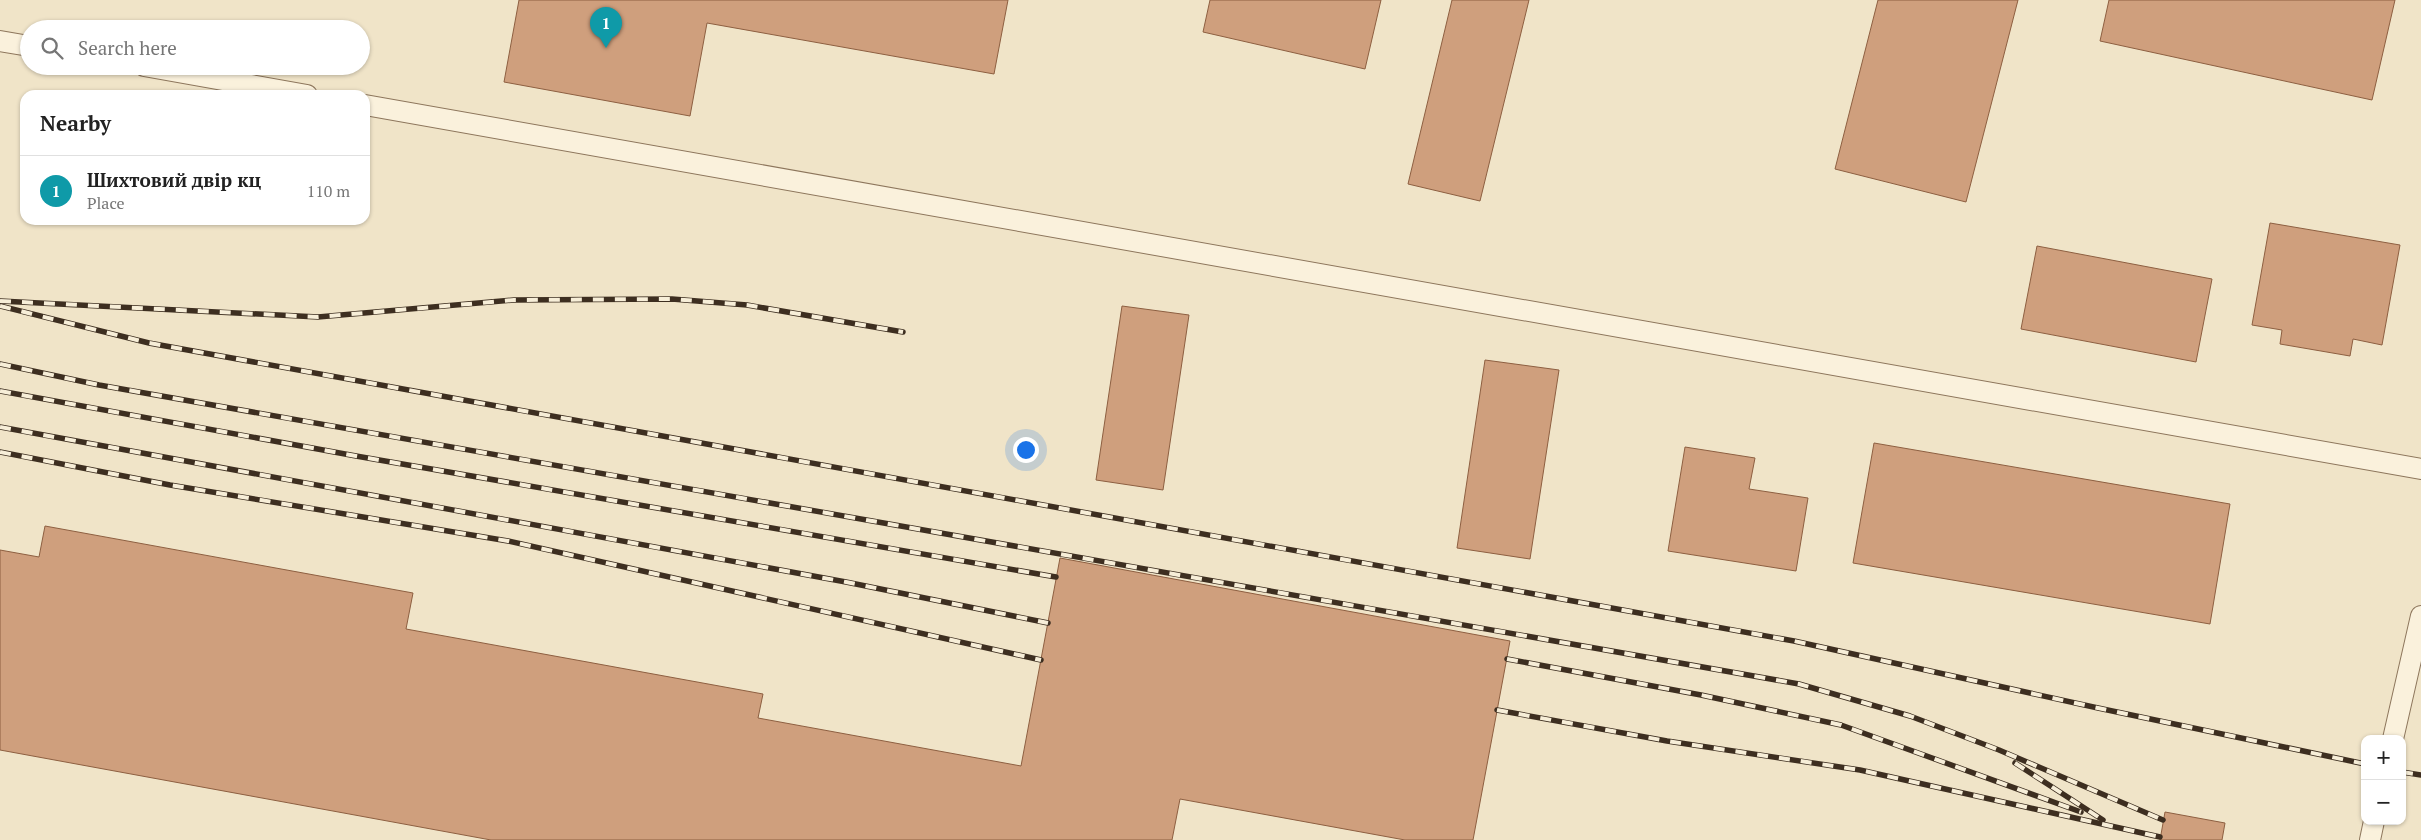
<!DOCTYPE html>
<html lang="en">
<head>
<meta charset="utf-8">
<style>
  :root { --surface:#fff; --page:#f2f2f2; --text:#222; --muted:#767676; --line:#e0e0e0; --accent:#9e2a2b }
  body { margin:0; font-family:"PT Serif",serif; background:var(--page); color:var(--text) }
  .controls { position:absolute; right:15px; bottom:15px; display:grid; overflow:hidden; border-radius:10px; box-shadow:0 1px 4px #0004 }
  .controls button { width:45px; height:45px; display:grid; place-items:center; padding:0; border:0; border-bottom:1px solid var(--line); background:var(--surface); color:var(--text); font:25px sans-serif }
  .you { position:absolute; left:1025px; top:449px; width:18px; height:18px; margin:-12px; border:4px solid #fff; border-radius:50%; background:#1a73e8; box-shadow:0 0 0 8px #1a73e833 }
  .badge { display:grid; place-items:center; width:32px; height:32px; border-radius:50%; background:var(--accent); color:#fff; font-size:16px; font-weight:700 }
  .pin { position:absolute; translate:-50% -41px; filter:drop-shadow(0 1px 2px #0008) }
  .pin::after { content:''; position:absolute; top:26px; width:18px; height:15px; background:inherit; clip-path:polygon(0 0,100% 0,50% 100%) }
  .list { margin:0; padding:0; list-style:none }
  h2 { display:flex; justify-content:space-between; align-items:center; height:65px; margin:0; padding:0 20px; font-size:21px }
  h2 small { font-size:16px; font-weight:400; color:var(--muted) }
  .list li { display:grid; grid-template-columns:32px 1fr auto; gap:15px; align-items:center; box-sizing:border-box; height:70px; padding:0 20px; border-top:1px solid var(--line) }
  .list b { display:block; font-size:19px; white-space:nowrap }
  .list p { margin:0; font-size:16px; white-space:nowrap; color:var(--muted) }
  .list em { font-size:16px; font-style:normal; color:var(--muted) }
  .icon { flex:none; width:28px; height:28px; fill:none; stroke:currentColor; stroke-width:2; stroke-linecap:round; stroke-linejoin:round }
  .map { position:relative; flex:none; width:2421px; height:840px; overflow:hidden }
  .search { position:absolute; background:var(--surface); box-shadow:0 1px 4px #0004; left:20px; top:20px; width:350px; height:55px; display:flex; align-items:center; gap:12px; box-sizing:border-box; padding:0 18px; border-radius:28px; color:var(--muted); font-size:19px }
  .panel { position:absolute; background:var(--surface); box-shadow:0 1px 4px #0004; left:20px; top:90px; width:350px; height:135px; border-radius:15px }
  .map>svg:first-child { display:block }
  .building { fill:#cf9f7d; stroke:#8d5f41 }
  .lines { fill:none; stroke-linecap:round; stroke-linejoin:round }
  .service-casing { stroke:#8d765c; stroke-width:22 }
  .service { stroke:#faf1dc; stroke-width:20 }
  .rail-casing { stroke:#3d2e20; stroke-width:5.5 }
  .rail { stroke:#f7eed8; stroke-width:4; stroke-dasharray:11; stroke-linecap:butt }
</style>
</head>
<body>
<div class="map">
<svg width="2421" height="840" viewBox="0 0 2421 840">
  <rect width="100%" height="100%" fill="#f0e4c8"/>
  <g class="building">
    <polygon points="519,0 1008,0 994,74 707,23 690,116 504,82"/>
    <polygon points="1210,0 1381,0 1365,69 1203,32"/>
    <polygon points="1452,0 1529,0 1480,201 1408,184"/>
    <polygon points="1878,0 2018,0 1966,202 1835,169"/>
    <polygon points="2109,0 2395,0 2372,100 2100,41"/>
    <polygon points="2270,223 2400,245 2382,345 2353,339 2350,356 2280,344 2282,330 2252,325"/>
    <polygon points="2037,246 2212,279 2196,362 2021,329"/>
    <polygon points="1122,306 1189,315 1163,490 1096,480"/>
    <polygon points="1485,360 1559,370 1530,559 1457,548"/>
    <polygon points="1874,443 2230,504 2210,624 1853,563"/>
    <polygon points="1685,447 1755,458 1749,489 1808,498 1796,571 1668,551"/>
    <polygon points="45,526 413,593 406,629 763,694 758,718 1021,766 1060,558 1510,641 1473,840 1405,840 1180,799 1172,840 491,840 0,750 0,550 39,557"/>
    <polygon points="2165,812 2225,823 2222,840 2160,840"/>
  </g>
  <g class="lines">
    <g class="service-casing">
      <g id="service">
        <polyline points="0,41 29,46"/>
        <polyline points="144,66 307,95"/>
        <polyline points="365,105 2421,469"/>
        <polyline points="2393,739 2421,616"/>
        <polyline points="2370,840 2374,821"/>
      </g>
    </g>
    <use href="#service" class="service"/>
    <g class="rail-casing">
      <g id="rail">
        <polyline points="0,301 318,317 514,300 672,299 747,305 903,332"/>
        <polyline points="0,306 149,343 1794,641 2098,708 2365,764"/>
        <polyline points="0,364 99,385 1799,684 1910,716 1999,750 2163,820"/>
        <polyline points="0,391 356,456 1056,577"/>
        <polyline points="0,427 846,582 1048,623"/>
        <polyline points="0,452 170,485 508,541 1041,660"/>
        <polyline points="1507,659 1701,695 1841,725 2081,812"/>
        <polyline points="1497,710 1667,741 1860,770 2160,837"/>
        <polyline points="2015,763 2103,820"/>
        <polyline points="2402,772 2421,775"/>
      </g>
    </g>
    <use href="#rail" class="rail"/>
  </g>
</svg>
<div class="controls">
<button>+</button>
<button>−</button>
</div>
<div class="you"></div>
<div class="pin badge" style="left:606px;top:48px;background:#0f9aa8">1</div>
<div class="search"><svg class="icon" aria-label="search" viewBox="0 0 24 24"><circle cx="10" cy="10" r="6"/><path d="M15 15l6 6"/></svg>Search here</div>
<section class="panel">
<h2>Nearby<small></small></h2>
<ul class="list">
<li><span class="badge" style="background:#0f9aa8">1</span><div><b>Шихтовий двір кц</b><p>Place</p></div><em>110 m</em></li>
</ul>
</section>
</div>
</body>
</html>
